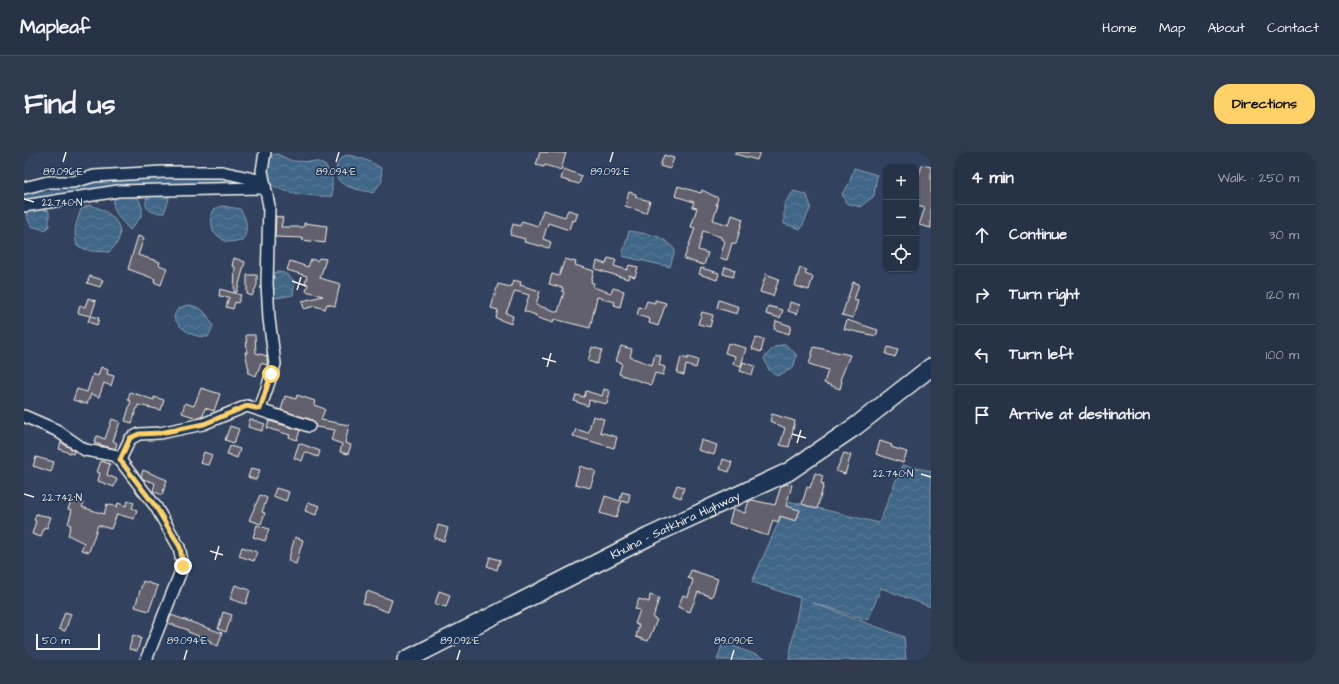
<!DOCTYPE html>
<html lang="en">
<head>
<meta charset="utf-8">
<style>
  :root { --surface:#263246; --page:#2e3a4d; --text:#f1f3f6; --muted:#a4aab3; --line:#424d5f; --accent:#ffd166 }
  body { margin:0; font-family:"Architects Daughter",sans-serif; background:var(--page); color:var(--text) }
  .controls { position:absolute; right:12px; top:12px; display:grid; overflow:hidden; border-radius:8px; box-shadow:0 1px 3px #0004 }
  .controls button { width:36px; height:36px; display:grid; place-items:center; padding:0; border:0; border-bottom:1px solid var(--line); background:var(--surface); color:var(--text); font:20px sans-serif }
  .scale { position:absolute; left:12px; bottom:10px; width:64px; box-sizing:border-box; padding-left:4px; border:2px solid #f4f1e8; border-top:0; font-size:11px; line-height:14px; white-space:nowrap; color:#f4f1e8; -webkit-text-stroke:3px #1d3557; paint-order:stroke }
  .stop { position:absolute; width:12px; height:12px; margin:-9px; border:3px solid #ffd166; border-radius:50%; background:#fff }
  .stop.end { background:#ffd166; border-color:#fff; box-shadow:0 1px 4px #0008 }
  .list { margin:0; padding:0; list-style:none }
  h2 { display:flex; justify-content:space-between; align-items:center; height:52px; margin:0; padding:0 16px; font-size:17px }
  h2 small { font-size:13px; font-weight:400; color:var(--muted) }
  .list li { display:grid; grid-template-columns:26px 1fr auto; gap:12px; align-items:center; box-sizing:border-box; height:60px; padding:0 16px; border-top:1px solid var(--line) }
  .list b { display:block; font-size:15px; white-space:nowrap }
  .list em { font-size:13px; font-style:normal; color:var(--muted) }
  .icon { flex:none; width:22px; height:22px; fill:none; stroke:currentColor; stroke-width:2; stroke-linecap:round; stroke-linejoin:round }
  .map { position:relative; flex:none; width:907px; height:508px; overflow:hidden; border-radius:16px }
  header { display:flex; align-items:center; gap:24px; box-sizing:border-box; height:56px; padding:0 20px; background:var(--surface); border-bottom:1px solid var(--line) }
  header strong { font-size:19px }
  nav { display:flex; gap:22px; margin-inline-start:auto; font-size:14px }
  .intro { display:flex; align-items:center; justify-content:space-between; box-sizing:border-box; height:96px; padding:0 24px }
  h1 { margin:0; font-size:28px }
  .button { padding:10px 18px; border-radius:16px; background:var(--accent); color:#111; font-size:14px; font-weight:700 }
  main { display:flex; gap:24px; padding:0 24px }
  aside { flex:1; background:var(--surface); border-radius:16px; box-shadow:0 1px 3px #0004 }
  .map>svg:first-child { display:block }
  .water { fill:url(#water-waves); stroke:#889eae }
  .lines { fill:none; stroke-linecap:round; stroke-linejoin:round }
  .canal { stroke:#406688; stroke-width:9 }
  .building { fill:#63616d; stroke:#f4f1e8 }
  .minor-casing { stroke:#f4f1e8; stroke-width:14 }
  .highway-casing { stroke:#f4f1e8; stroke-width:20 }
  .minor { stroke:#1d3557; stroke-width:11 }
  .highway { stroke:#1d3557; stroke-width:17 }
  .route { stroke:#ffd166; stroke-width:5 }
  .ticks { fill:none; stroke:#f4f1e8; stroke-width:1.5 }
  .labels { text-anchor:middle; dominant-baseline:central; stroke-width:3; stroke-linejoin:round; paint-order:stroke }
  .street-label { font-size:12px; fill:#f4f1e8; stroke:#1d3557 }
  .ticks-label { font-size:10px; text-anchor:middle; fill:#f4f1e8; stroke:#1d3557; stroke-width:3; stroke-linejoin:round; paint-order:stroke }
</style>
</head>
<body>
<header>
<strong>Mapleaf</strong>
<nav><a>Home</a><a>Map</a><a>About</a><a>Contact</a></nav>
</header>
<div class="intro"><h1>Find us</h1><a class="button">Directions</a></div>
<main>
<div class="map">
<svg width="907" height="508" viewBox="0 0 907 508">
  <defs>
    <pattern id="water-waves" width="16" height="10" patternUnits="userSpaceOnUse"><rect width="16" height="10" fill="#406688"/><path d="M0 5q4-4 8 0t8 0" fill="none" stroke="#5c7c99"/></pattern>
  </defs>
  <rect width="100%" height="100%" fill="#32425e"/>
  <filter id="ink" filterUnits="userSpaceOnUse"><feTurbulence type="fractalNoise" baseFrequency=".025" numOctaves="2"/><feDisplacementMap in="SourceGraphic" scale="8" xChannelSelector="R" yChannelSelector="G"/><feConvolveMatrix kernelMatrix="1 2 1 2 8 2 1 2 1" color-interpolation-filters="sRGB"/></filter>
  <g filter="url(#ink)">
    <g class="water">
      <path d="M253 2 268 9 294 10 302 14 308 24V44C293 45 253 42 244 29 240 23 244 11 246 4Z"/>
      <path d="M323 3C336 5 346 9 357 16L358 29 349 41C336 37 310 36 312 18 313 10 316 6 323 3Z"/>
      <polygon points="830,16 853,23 850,44 836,55 822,51 818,42 825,32"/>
      <polygon points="770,39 783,43 787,55 777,77 760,72 760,52"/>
      <path d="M125 41 144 43 145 47 140 61C125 61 117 57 125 41Z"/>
      <path d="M92 43H113L118 55V63L106 78C97 68 84 56 92 43Z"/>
      <path d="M65 53C89 58 109 80 85 100L67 99 53 94C49 77 52 73 57 57Z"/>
      <path d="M199 54 216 57C224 69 224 76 219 89L202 90 189 80 187 64 191 56Z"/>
      <polygon points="13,56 25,59 25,74 21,78 7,74 2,63 4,58"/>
      <path d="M605 79C626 83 637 81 651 98L646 115 598 104Z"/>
      <path d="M252 120C261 120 265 123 271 130L269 143 253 146 247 144 248 123Z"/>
      <path d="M165 153C179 155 183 162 189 174L184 185C170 186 157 178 150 166 152 157 155 155 165 153Z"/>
      <polygon points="761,192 773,203 769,216 753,224 745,218 740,206 750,195"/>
      <polygon points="878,313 907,319 907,455 857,436 844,468 789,451 880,485 882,508 765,508 776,446 728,430 764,349 855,371"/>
      <polygon points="699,490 745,508 693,508"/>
    </g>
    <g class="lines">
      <polyline class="canal" points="0,46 41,42 69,35 105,31 218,31"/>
    </g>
    <g class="building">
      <polygon points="516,0 542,1 537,18 521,13 520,15 512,13"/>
      <polygon points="711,0 736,0 733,8 711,2"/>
      <polygon points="640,3 650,6 646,17 636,14"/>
      <polygon points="898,13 907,15 907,76 895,73 901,56 892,54 892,33"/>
      <polygon points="540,17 558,24 555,32 537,27"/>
      <polygon points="654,34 677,41 678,38 694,46 692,53 694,53 689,68 705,73 708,63 719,67 712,92 708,91 703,108 696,106 701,89 697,87 697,85 679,79 674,98 684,101 680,113 660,107 671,76 667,75 673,56 668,55 670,50 651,44"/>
      <polygon points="605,40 612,42 611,45 626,49 622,61 601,54"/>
      <polygon points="519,58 541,65 544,58 554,61 551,69 548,68 545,78 524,71 519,87 527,90 525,96 500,90 501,87 486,83 489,72 496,74 498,69 514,74"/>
      <polygon points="252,64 259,66 257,75 280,75 280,71 303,74 301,91 278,88 279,86 251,85"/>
      <polygon points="114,84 120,86 114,103 136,110 135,113 143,116 137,133 130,130 131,127 104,117"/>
      <polygon points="210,106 221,110 213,140 210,140 211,115 208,114"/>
      <polygon points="295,106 302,107 296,126 316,132 311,154 303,152 301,157 291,154 280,157 278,149 299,144 282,139 284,132 281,131 283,124 263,118 266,109 284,115 287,107 293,109"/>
      <polygon points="584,106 592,108 590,114 603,118 605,113 614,115 611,125 605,123 604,127 571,117 573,109 582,112"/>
      <polygon points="541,107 552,110 551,113 570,119 567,130 570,131 569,135 587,141 589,136 600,139 596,155 590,153 591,150 573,145 566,176 530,167 529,171 511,165 512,163 500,159 505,143 491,139 482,161 489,164 487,172 472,166 474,158 467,156 474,132 487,135 489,128 497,130 496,133 516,139 512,153 534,160 540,140 538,139 539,136 525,132 528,122 535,124"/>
      <polygon points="701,115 711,118 709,125 699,122"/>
      <polygon points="677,116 695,121 693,128 675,122"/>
      <polygon points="776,116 783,118 781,122 789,125 785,138 771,134"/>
      <polygon points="742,122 755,127 749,144 736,140"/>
      <polygon points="223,123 233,123 233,133 228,144 223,142"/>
      <polygon points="66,124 79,128 76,135 63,131"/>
      <polygon points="829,130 835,132 830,148 834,149 829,166 818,163"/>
      <polygon points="196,137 217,143 214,151 211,150 209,157 202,155 205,145 195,144"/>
      <polygon points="64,146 72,149 67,164 75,166 73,173 64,170 66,164 54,161 56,153 61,155"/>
      <polygon points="631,148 642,151 634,174 625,171 626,167 613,163 615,155 620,157 623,149 631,151"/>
      <polygon points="695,148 715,155 713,162 693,156"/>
      <polygon points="766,150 776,153 773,162 764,159"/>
      <polygon points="744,154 759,158 756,166 742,162"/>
      <polygon points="678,160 689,163 686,175 674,172"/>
      <polygon points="823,168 854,178 852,184 820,177"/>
      <polygon points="752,169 767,174 765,182 750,177"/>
      <polygon points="222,183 231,183 232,201 243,204 243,213 237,211 232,224 224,221 225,218 221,200 223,201"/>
      <polygon points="732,186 740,188 737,200 728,197"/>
      <polygon points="704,191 722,196 717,214 709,212 711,204 701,201"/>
      <polygon points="597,194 608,197 606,205 628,213 631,202 637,204 635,213 641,215 639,223 631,221 627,233 595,222 598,211 592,209"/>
      <polygon points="568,195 578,198 573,212 564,209"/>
      <polygon points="790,195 826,203 816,228 818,229 816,237 800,231 804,218 785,212"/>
      <polygon points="864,195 874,198 871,205 862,202"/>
      <polygon points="657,205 664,207 664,205 674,208 672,216 662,213 660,223 653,221"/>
      <polygon points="719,210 731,214 728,223 716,219"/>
      <polygon points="77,215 84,218 83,222 90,224 87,234 80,231 75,245 67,242 63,252 49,248 53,237 63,240 69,222 74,224"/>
      <polygon points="177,236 196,242 190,259 181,256 179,264 173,266 158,261 161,251 170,254"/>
      <polygon points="580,237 586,239 583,252 565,248 564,254 550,249 552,243 560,245 562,239 578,244"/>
      <polygon points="106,240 130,248 130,245 140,248 137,258 114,253 108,271 101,269 107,249 104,248"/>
      <polygon points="273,243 291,249 290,253 301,257 297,268 325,273 321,291 327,293 324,302 316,300 318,292 307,288 311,278 292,275 290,270 288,268 257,258 261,244 272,247"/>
      <polygon points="748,262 771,269 765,295 756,293 761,276 746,269"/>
      <polygon points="569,264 580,267 576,280 593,285 590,296 549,284 552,277 564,281"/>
      <polygon points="88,267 96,270 89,289 93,291 91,297 70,291 73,284 81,287"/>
      <polygon points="226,267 241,272 238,279 224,275"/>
      <polygon points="245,269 276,278 273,288 265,285 266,283 243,276"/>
      <polygon points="206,274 215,277 210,291 201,288"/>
      <polygon points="677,288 693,293 690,303 674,298"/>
      <polygon points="856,289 868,293 867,295 883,300 879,311 852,302"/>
      <polygon points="37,290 50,299 49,302 35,297"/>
      <polygon points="275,291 296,299 294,305 281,300 278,309 270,306"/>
      <polygon points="206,294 216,297 213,306 203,302"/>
      <polygon points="180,300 188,303 184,313 176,311"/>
      <polygon points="820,301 827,303 821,322 812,319"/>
      <polygon points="12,305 30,310 27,320 9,314"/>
      <polygon points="699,307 708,310 705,320 696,317"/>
      <polygon points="77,309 86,312 83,323 93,327 90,335 74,329 76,321 73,320"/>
      <polygon points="556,314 572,319 566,336 551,332"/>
      <polygon points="227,316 236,318 232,328 224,325"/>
      <polygon points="119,318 143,328 138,343 129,339 131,331 119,327 117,324"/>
      <polygon points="791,321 799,324 797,331 800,332 793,357 778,352 783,335 786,336"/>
      <polygon points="763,332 768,333 762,354 776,358 772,369 756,364 754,370 749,368 744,384 705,371 709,357 721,361 725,349 728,348 751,353 757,334"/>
      <polygon points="653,333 660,335 657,346 649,343"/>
      <polygon points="252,336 265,340 262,349 249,344"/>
      <polygon points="598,340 606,342 604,351 598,349 592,366 576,361 581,344 596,349"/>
      <polygon points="236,343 243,346 238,360 241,361 237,372 225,368"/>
      <polygon points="48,347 60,351 58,355 80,362 83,352 93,355 94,351 102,354 104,349 110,351 108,356 113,358 110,367 93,362 87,377 74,373 65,400 57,398 60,391 44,383 47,373 44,372 48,358 44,357"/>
      <polygon points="284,350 296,354 292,363 281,359"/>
      <polygon points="12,362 27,365 23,376 20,375 17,385 8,382 12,369 10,368"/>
      <polygon points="233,373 245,377 241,389 229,385"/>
      <polygon points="414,373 424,376 420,389 410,386"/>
      <polygon points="271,385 279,388 272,412 264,409"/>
      <polygon points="218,395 233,400 230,409 215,404"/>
      <polygon points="466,405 476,408 473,418 463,414"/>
      <polygon points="667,418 694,427 688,445 674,440 666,460 654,455 659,443 664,445 669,428 664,426"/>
      <polygon points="119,429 134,434 125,459 111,455"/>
      <polygon points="211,433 226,438 222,452 206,447"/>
      <polygon points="343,439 368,448 364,460 339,451"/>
      <polygon points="415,439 426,443 422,455 411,452"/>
      <polygon points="626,443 635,446 629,466 633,468 624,489 612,485 615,473 611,472 616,458 611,457 615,447 625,450"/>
      <polygon points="41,460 47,462 41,479 35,477"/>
      <polygon points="199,460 208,463 202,480 194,477"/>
      <polygon points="147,463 198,481 194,494 186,491 187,489 164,480 164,478 144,471"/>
      <polygon points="109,483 117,486 113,499 105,497"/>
    </g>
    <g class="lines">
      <g class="minor-casing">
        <g id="minor">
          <polyline points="0,36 24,30 49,30 70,24 139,20 198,20 239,29"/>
          <polyline points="0,54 94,39 241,36"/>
          <polyline points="236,257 251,212 245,167 243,131 245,54 238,19 241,0"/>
          <polyline points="0,264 32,278 61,298 89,303 96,308 132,355 155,395 159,414 122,508"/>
          <polyline points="96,308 106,287 115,282 136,281 179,272 223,254 285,274"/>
        </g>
      </g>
      <g class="highway-casing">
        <g id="highway">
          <path id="s1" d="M382 508 624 385 764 320 832 274 907 215"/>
        </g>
      </g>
      <use href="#minor" class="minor"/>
      <use href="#highway" class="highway"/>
    </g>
  </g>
  <g class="lines" filter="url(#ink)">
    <polyline class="route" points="159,414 156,395 132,355 96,308 106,286 115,282 136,281 180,272 223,254 236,257 247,222"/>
  </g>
  <path class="ticks" d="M39 10 42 0M312 10 315 0M586 10 589 0M0 47 10 50M268 129 282 134M273 138 277 125M518 206 532 210M523 215 527 201M768 282 782 286M773 291 777 278M897 322 907 325M0 342 10 345M186 399 199 403M191 408 195 394M160 508 163 498M433 508 436 498M707 508 710 498"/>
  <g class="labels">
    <g class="street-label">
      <text stroke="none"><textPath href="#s1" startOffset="301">Khulna - Satkhira Highway</textPath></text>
    </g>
  </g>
  <g class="ticks-label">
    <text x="39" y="23">89.096°E</text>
    <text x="312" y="23">89.094°E</text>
    <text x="586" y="23">89.092°E</text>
    <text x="38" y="54">22.740°N</text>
    <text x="869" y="325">22.740°N</text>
    <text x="38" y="349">22.742°N</text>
    <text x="163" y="492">89.094°E</text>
    <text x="436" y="492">89.092°E</text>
    <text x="710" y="492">89.090°E</text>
  </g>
</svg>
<div class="controls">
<button>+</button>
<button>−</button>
<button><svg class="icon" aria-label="locate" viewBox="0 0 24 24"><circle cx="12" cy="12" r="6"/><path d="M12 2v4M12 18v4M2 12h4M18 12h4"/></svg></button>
</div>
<div class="scale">50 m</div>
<div class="stop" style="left:247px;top:222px"></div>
<div class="stop end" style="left:159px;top:414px"></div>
</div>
<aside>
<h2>4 min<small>Walk · 250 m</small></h2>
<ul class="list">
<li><svg class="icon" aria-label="ahead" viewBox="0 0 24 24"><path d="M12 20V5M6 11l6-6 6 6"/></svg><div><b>Continue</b></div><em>30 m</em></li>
<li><svg class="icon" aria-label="right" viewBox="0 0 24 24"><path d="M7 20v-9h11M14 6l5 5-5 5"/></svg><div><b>Turn right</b></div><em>120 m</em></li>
<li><svg class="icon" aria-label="left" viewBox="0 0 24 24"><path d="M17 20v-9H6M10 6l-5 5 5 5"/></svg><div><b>Turn left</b></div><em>100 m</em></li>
<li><svg class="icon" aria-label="arrive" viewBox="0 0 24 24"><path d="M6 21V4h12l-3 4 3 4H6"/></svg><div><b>Arrive at destination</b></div></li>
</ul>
</aside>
</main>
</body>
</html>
